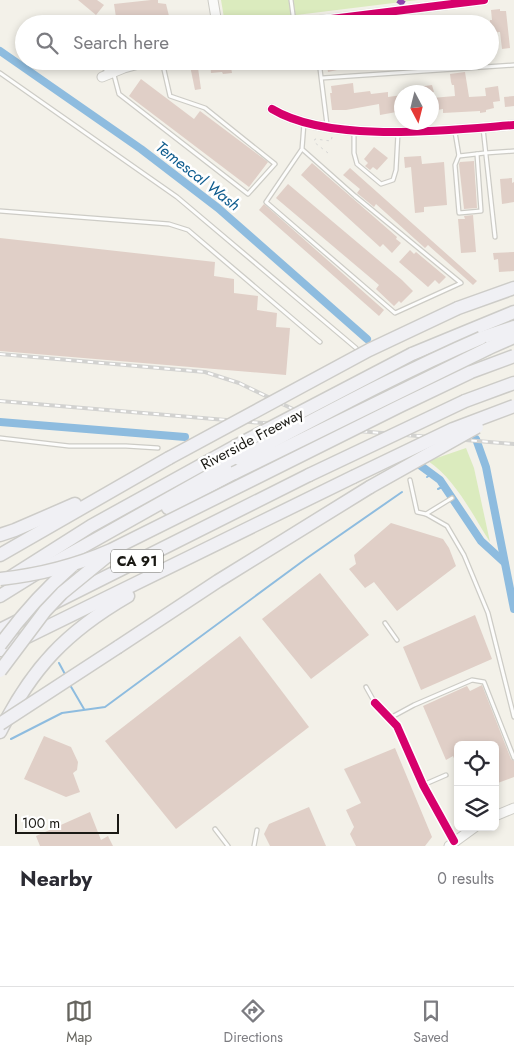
<!DOCTYPE html>
<html lang="en">
<head>
<meta charset="utf-8">
<style>
  :root { --surface:#fff; --page:#f2f2f3; --text:#2b2b33; --muted:#7c7c81; --line:#e1e1e2; --accent:#66655f }
  body { margin:0; font-family:Jost,sans-serif; background:var(--page); color:var(--text) }
  .controls { position:absolute; right:15px; bottom:15px; display:grid; overflow:hidden; border-radius:8px; box-shadow:0 2px 8px #0003 }
  .controls button { width:45px; height:45px; display:grid; place-items:center; padding:0; border:0; border-bottom:1px solid var(--line); background:var(--surface); color:var(--text); font:25px sans-serif }
  .compass { position:absolute; left:394px; top:85px; width:45px; height:45px; border-radius:50%; background:var(--surface); box-shadow:0 2px 8px #0003; rotate:173deg }
  .scale { position:absolute; left:15px; bottom:12px; width:104px; box-sizing:border-box; padding-left:5px; border:2px solid #1a1914; border-top:0; font-size:14px; line-height:18px; white-space:nowrap; color:#1a1914; -webkit-text-stroke:4px #fff; paint-order:stroke }
  .list { margin:0; padding:0; list-style:none }
  h2 { display:flex; justify-content:space-between; align-items:center; height:65px; margin:0; padding:0 20px; font-size:21px }
  h2 small { font-size:16px; font-weight:400; color:var(--muted) }
  .icon { flex:none; width:28px; height:28px; fill:none; stroke:currentColor; stroke-width:2; stroke-linecap:round; stroke-linejoin:round }
  .map { position:relative; flex:none; width:514px; height:846px; overflow:hidden }
  .search { position:absolute; background:var(--surface); box-shadow:0 2px 8px #0003; left:15px; right:15px; top:15px; height:55px; display:flex; align-items:center; gap:12px; box-sizing:border-box; padding:0 18px; border-radius:28px; color:var(--muted); font-size:19px }
  .sheet { height:140px; background:var(--surface) }
  nav { display:flex; justify-content:space-around; align-items:center; box-sizing:border-box; height:70px; border-top:1px solid var(--line); background:var(--surface); font-size:14px; color:var(--muted) }
  nav a { display:grid; justify-items:center; gap:2px }
  nav .on { color:var(--accent) }
  .map>svg:first-child { display:block }
  .green { fill:#dbebbe }
  .lines { fill:none; stroke-linecap:round; stroke-linejoin:round }
  .stream { stroke:#8ebcdf; stroke-width:2 }
  .canal { stroke:#8ebcdf; stroke-width:8 }
  .building { fill:#e0cfc7 }
  .lane-casing { stroke:#cdccc6; stroke-width:5.5 }
  .street-casing { stroke:#cdccc6; stroke-width:9 }
  .secondary-casing { stroke:#cdccc6; stroke-width:11 }
  .highway-casing { stroke:#cdccc8; stroke-width:15 }
  .path { stroke:#d7d7d5; stroke-width:1; stroke-dasharray:2.5 4; stroke-linecap:butt }
  .lane { stroke:#fdfdfc; stroke-width:3 }
  .street { stroke:#fdfdfc; stroke-width:7 }
  .secondary { stroke:#fafaf9; stroke-width:9 }
  .highway { stroke:#f0f0f4; stroke-width:12 }
  .rail-casing { stroke:#d2d2d0; stroke-width:4 }
  .rail { stroke:#fff; stroke-width:2; stroke-dasharray:5.5; stroke-linecap:butt }
  .highway-bridge-casing { stroke:#cdccc8; stroke-width:15; stroke-linecap:butt }
  .highway-bridge { stroke:#f0f0f4; stroke-width:12 }
  .quiet { stroke:#8e44ad; stroke-width:6; stroke-dasharray:12 6; stroke-linecap:butt }
  .cycleway-casing { stroke:#fff; stroke-width:11 }
  .cycleway { stroke:#d6006c; stroke-width:8 }
  .labels { text-anchor:middle; dominant-baseline:central; stroke-width:5; stroke-linejoin:round; paint-order:stroke }
  .shield { fill:#fff; stroke:#5f5e5a; stroke-width:1 }
  .shield-label { font-size:14px; font-weight:bold; fill:#1a1914 }
  .street-label { font-size:15px; fill:#1a1914; stroke:#fff }
  .water-label { font-size:16px; font-style:italic; fill:#0d5b8d; stroke:#fff }
</style>
</head>
<body>
<div class="map">
<svg width="514" height="846" viewBox="0 0 514 846">
  <rect width="100%" height="100%" fill="#f3f1e9"/>
  <g class="green">
    <polygon points="221,0 418,0 272,18 251,24 225,24"/>
    <path d="M466 448 474 468 490 542C472 514 456 480 428 461Z"/>
  </g>
  <g class="lines">
    <g class="stream">
      <polyline points="427,477 432,474"/>
      <polyline points="438,489 444,486"/>
      <polyline points="59,663 66,676"/>
      <polyline points="70,685 84,709"/>
      <polyline points="11,739 62,713 105,707 307,558 402,492"/>
    </g>
    <g class="canal">
      <polyline points="0,51 141,149 218,208 367,339"/>
      <polyline points="0,422 185,437"/>
      <polyline points="476,439 486,467 514,609"/>
      <polyline points="421,466 440,480 481,541 504,562"/>
    </g>
  </g>
  <g class="building">
    <polygon points="78,0 97,0 104,5 96,15"/>
    <polygon points="151,0 158,0 158,3 166,4 171,24 117,24 114,4"/>
    <polygon points="500,9 500,11 506,11 510,48 502,49 500,32 490,33 490,20 492,20 491,10"/>
    <polygon points="189,61 197,61 201,89 195,90"/>
    <polygon points="210,61 230,61 232,73 223,74 222,72 211,73"/>
    <polygon points="326,61 336,61 337,70 328,72"/>
    <polygon points="465,72 469,97 486,96 485,88 498,86 500,101 493,102 494,108 486,110 486,112 480,113 480,111 443,113 443,109 432,111 432,98 455,96 454,85 452,85 451,82 450,74"/>
    <polygon points="141,79 194,119 200,111 268,162 249,187 129,96"/>
    <polygon points="353,83 354,93 370,91 371,94 388,92 388,97 402,95 402,111 380,115 379,104 346,110 332,110 330,93 332,93 331,86"/>
    <polygon points="432,85 434,92 403,92 403,89"/>
    <polygon points="514,96 514,106 505,107 504,97"/>
    <polygon points="374,147 388,158 377,170 373,167 370,170 365,166 368,163 364,159"/>
    <polygon points="421,156 422,164 444,162 447,205 424,207 424,212 415,213 411,167 405,168 404,157"/>
    <polygon points="474,161 477,208 464,209 459,164 460,162"/>
    <polygon points="312,163 397,237 396,239 401,243 392,253 383,244 380,247 301,175"/>
    <polygon points="350,168 477,281 473,285 428,245 425,248 376,204 374,207 357,193 360,189 343,175"/>
    <polygon points="512,178 512,183 514,182 514,202 502,204 500,179"/>
    <polygon points="288,184 402,280 413,291 401,303 399,301 394,306 376,289 379,285 276,198"/>
    <polygon points="264,204 384,310 379,316 259,210"/>
    <polygon points="473,215 476,252 461,253 458,219 465,219 464,216"/>
    <polygon points="0,238 215,262 214,276 234,279 234,293 258,296 257,310 277,313 276,327 290,328 286,375 0,351"/>
    <polygon points="410,250 414,254 416,252 446,277 439,284 435,280 428,287 399,262"/>
    <polygon points="514,252 514,271 499,272 498,259 494,260 493,253"/>
    <polygon points="391,523 443,539 449,548 456,566 397,611 374,582 365,588 349,569 356,564 354,555"/>
    <polygon points="320,573 369,635 311,679 262,619"/>
    <polygon points="475,615 492,659 421,690 403,647"/>
    <polygon points="240,636 309,727 176,829 105,741"/>
    <polygon points="482,685 511,759 514,761 514,777 495,784 495,745 458,745 458,768 453,756 446,760 423,706 467,686 470,691"/>
    <polygon points="44,736 71,747 78,762 77,770 73,773 80,792 66,797 24,779"/>
    <polygon points="395,748 432,837 425,846 356,846 350,834 354,827 346,810 361,803 344,769"/>
    <polygon points="309,807 326,846 270,846 264,834 269,824"/>
    <polygon points="90,812 101,840 108,836 113,846 40,846 36,836"/>
  </g>
  <g class="lines">
    <g class="lane-casing">
      <g id="lane">
        <polyline points="291,0 294,22"/>
        <polyline points="97,61 108,72"/>
        <polyline points="319,61 327,125"/>
        <polyline points="0,73 177,197 356,348"/>
        <polyline points="114,75 119,94 248,194 275,164 205,108 170,96 162,61"/>
        <polyline points="322,78 514,65"/>
        <polyline points="483,128 495,237"/>
        <polyline points="455,132 459,156 485,153 514,151"/>
        <polyline points="354,133 354,153 357,164 381,184 393,180 396,170 398,133"/>
        <polyline points="302,149 266,202 395,313 461,283 355,196 302,149 304,123"/>
        <polyline points="459,155 455,165 459,213 481,211 477,154"/>
        <polyline points="0,211 169,224 188,230 320,342"/>
        <polyline points="0,438 69,446 126,446 158,448"/>
        <polyline points="410,480 417,512 426,514 447,526 464,555 488,613 514,717"/>
        <polyline points="426,514 452,498"/>
        <polyline points="385,623 397,640"/>
        <polyline points="366,687 375,703"/>
        <polyline points="390,718 414,705 472,680 484,682 514,758"/>
        <polyline points="423,785 446,775"/>
        <polyline points="215,829 228,846"/>
        <polyline points="254,846 257,830"/>
      </g>
    </g>
    <g class="street-casing">
      <polyline id="street" points="375,703 397,726 423,785 454,841"/>
    </g>
    <g class="secondary-casing">
      <g id="secondary">
        <polyline points="213,0 217,24"/>
        <polyline points="291,24 484,0"/>
        <polyline points="102,77 124,68 150,61"/>
        <path d="M272 109C330 144 448 130 514 125"/>
        <polyline points="495,816 514,808"/>
        <polyline points="449,846 475,827"/>
      </g>
    </g>
    <g class="highway-casing">
      <g id="highway">
        <polyline points="458,308 514,288"/>
        <polyline points="481,338 514,327"/>
        <polyline points="489,348 514,337"/>
        <polyline points="412,354 514,312"/>
        <polyline points="465,401 514,383"/>
        <polyline points="168,508 234,473"/>
        <polyline points="0,535 15,530 75,504"/>
        <polyline points="0,555 169,458"/>
        <polyline points="9,578 91,526 234,447"/>
        <polyline points="0,596 45,568 239,459"/>
        <polyline points="0,630 309,475"/>
        <polyline points="118,647 218,581 370,487"/>
        <polyline points="0,650 353,477"/>
        <path d="M0 732C32 668 66 632 128 596"/>
      </g>
    </g>
    <polyline class="path" points="328,153 314,142 315,139 331,141 332,137"/>
    <use href="#lane" class="lane"/>
    <use href="#street" class="street"/>
    <use href="#secondary" class="secondary"/>
    <use href="#highway" class="highway"/>
    <g class="rail-casing">
      <g id="rail">
        <polyline points="0,354 205,372 239,383 301,413 339,424"/>
        <polyline points="0,401 514,444"/>
      </g>
    </g>
    <use href="#rail" class="rail"/>
    <g class="highway-bridge-casing">
      <g id="highway-bridge">
        <polyline points="234,447 412,354"/>
        <polyline points="169,458 369,350 458,308"/>
        <path d="M239 459C319 417 398 374 481 338"/>
        <polyline points="234,473 489,348"/>
        <polyline points="309,475 465,401"/>
        <polyline points="353,477 453,429 514,406"/>
        <polyline points="370,487 477,427"/>
        <path d="M0 579C37 575 77 565 111 550L400 406 471 372 514 356"/>
        <path d="M0 645C21 616 45 589 72 566"/>
        <polyline points="0,671 45,611 62,593 106,557"/>
        <polyline points="0,724 118,647"/>
      </g>
    </g>
    <use href="#highway-bridge" class="highway-bridge"/>
    <polyline class="quiet" points="398,0 404,4"/>
    <g class="cycleway-casing">
      <g id="cycleway">
        <polyline points="291,24 484,0"/>
        <path d="M272 109C330 144 448 130 514 125"/>
        <polyline points="375,703 397,726 423,785 454,841"/>
      </g>
    </g>
    <use href="#cycleway" class="cycleway"/>
  </g>
  <g class="labels">
    <rect class="shield" x="111" y="549.5" width="52" height="23" rx="4"/>
    <g class="shield-label">
      <text x="137" y="561">CA 91</text>
    </g>
    <g class="street-label">
      <text transform="translate(252 439) rotate(-28)">Riverside Freeway</text>
    </g>
    <g class="water-label">
      <text transform="translate(198 176) rotate(38)">Temescal Wash</text>
    </g>
  </g>
</svg>
<div class="controls">
<button><svg class="icon" aria-label="locate" viewBox="0 0 24 24"><circle cx="12" cy="12" r="6"/><path d="M12 2v4M12 18v4M2 12h4M18 12h4"/></svg></button>
<button><svg class="icon" aria-label="layers" viewBox="0 0 24 24"><path d="M12 4l9 5-9 5-9-5zM3 14l9 5 9-5"/></svg></button>
</div>
<svg class="compass" viewBox="-18 -18 36 36"><path d="M0-13l5 13h-10z" fill="#e53935"/><path d="M0 13l5-13h-10z" fill="#7c7c81"/></svg>
<div class="scale">100 m</div>
<div class="search"><svg class="icon" aria-label="search" viewBox="0 0 24 24"><circle cx="10" cy="10" r="6"/><path d="M15 15l6 6"/></svg>Search here</div>
</div>
<section class="sheet">
<h2>Nearby<small>0 results</small></h2>
<ul class="list">
</ul>
</section>
<nav>
<a class="on"><svg class="icon" aria-label="map" viewBox="0 0 24 24"><path d="M3 6l6-2 6 2 6-2v14l-6 2-6-2-6 2zM9 4v14M15 6v14"/></svg>Map</a>
<a><svg class="icon" aria-label="directions" viewBox="0 0 24 24"><path d="M12 3l9 9-9 9-9-9zM9 14v-3h6M13 9l2 2-2 2"/></svg>Directions</a>
<a><svg class="icon" aria-label="saved" viewBox="0 0 24 24"><path d="M7 4h10v16l-5-4-5 4z"/></svg>Saved</a>
</nav>
</body>
</html>
